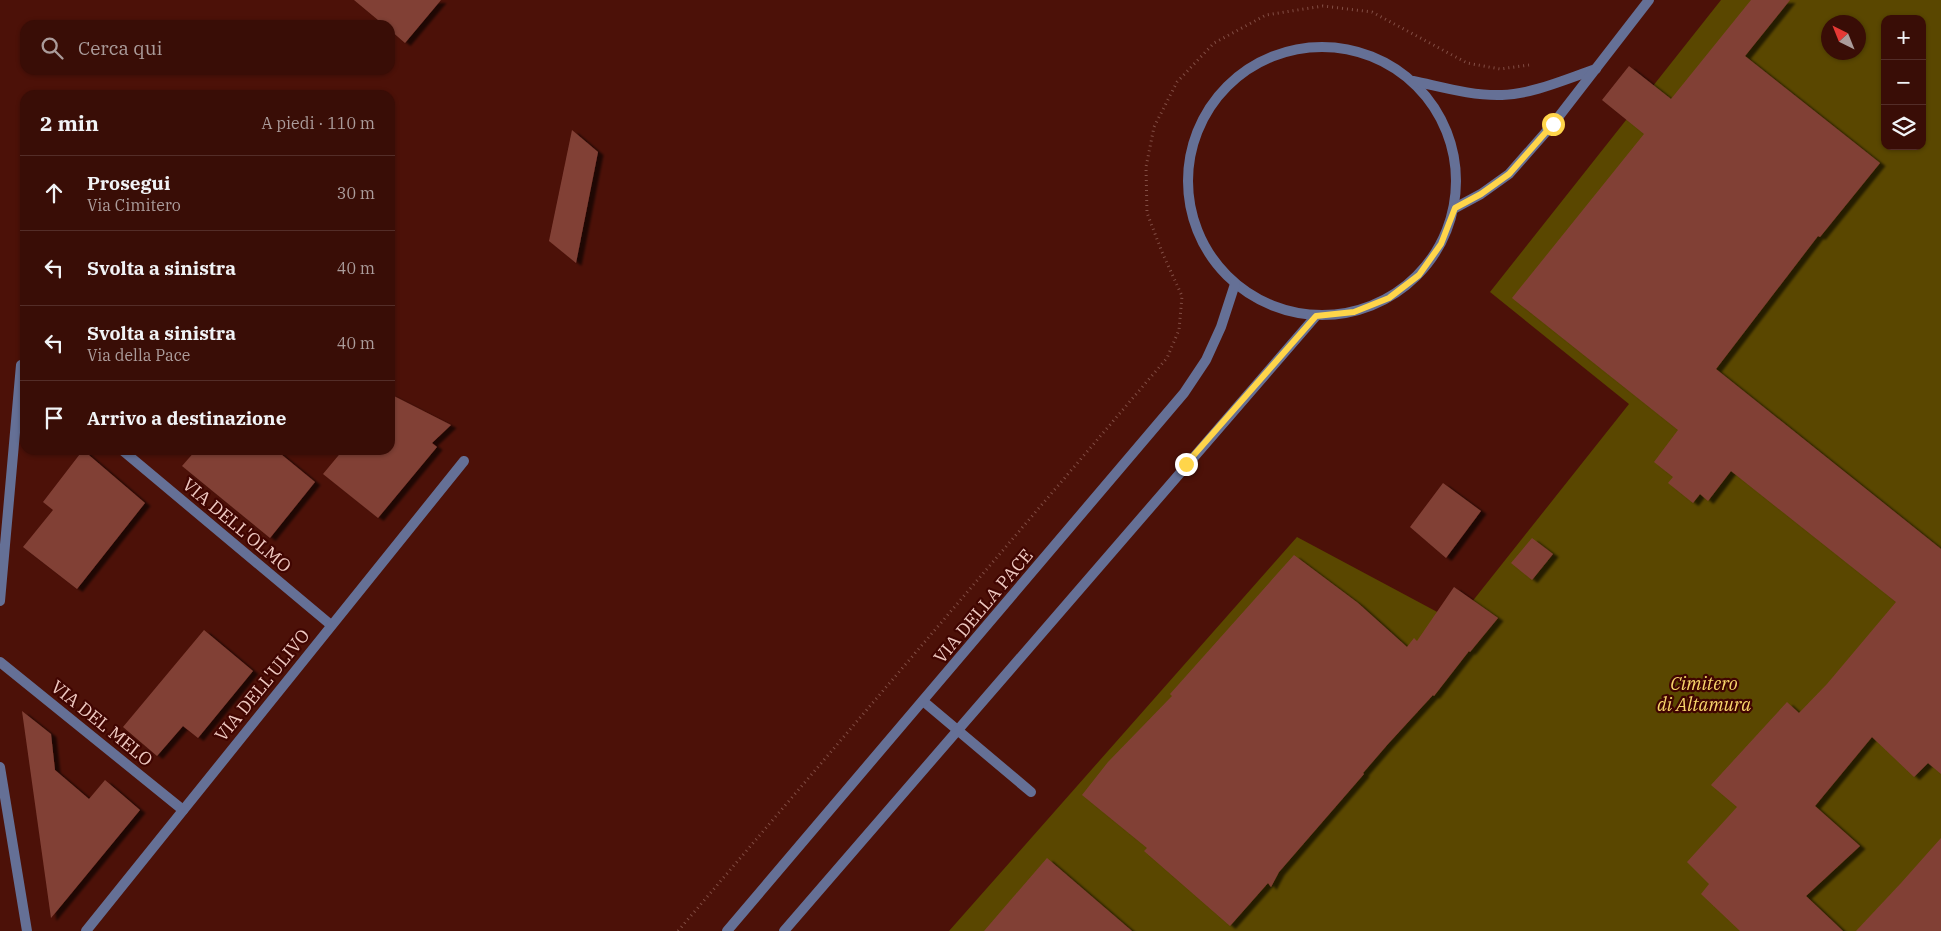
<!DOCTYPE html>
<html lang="it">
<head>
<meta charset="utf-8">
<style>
  :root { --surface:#390d06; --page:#441b14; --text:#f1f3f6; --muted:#ab9c9b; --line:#532d28 }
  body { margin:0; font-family:"IBM Plex Serif",serif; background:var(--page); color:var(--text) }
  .controls { position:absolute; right:15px; top:15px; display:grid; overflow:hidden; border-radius:10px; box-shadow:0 1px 4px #0004 }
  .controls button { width:45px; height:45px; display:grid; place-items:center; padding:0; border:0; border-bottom:1px solid var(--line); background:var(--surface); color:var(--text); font:25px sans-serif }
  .compass { position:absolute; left:1821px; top:15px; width:45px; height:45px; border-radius:50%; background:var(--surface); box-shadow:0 1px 4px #0004; rotate:317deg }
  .stop { position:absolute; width:15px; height:15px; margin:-11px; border:4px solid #ffd54a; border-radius:50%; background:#fff }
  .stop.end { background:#ffd54a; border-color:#fff; box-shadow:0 1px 5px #0008 }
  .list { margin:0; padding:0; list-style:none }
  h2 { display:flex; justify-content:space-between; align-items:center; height:65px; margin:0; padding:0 20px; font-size:21px }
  h2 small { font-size:16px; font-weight:400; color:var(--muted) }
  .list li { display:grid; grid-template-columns:32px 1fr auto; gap:15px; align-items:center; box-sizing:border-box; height:75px; padding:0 20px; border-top:1px solid var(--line) }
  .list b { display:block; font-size:19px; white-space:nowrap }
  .list p { margin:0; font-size:16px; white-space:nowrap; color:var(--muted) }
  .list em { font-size:16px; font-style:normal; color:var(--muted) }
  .icon { flex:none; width:28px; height:28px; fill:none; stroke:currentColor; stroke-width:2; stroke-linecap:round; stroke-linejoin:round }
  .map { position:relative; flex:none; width:1941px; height:931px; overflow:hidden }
  .search { position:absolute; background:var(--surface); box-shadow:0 1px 4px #0004; left:20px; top:20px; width:375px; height:55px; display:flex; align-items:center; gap:12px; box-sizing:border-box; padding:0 18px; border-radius:15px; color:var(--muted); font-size:19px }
  .panel { position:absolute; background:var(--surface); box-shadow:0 1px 4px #0004; left:20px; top:90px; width:375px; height:365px; border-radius:15px }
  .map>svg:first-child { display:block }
  .green { fill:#5a4700; fill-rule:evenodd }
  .building { fill:#814136; filter:url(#shadow) }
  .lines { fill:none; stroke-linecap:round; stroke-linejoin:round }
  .path { stroke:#824e45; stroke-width:3; stroke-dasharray:1 4; stroke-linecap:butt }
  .street { stroke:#657096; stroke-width:10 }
  .route { stroke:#ffd54a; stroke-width:6 }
  .labels { text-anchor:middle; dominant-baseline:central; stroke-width:4.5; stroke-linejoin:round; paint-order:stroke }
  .street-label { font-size:18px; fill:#efc9c1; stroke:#400501 }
  .park-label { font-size:18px; font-style:italic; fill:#f9d66b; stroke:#400501 }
</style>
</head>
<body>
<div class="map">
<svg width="1941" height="931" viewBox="0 0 1941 931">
  <defs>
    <filter id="shadow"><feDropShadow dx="5.5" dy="3" stdDeviation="1" flood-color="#0009"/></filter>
  </defs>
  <rect width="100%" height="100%" fill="#4c1108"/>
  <path class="green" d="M1721 0H1941V931H949L1297 537 1456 622 1629 404 1490 292ZM1885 19H1922V146H1885ZM1828 22H1858V52H1828Z"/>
  <g class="building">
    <polygon points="354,0 441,0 405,43 390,30 390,25 384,25"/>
    <polygon points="1751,0 1790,0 1745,56 1880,163 1820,237 1818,236 1716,369 1941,549 1941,774 1928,763 1914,777 1872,737 1815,806 1860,846 1806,896 1843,931 1740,931 1701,894 1709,884 1687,862 1737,807 1711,785 1787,702 1799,713 1827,684 1896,602 1731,471 1708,501 1700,494 1693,503 1668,483 1673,477 1654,462 1678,430 1512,298 1644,134 1602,100 1629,66 1671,99"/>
    <polygon points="572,130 598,152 576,263 549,241"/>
    <polygon points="390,394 451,425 432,443 437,447 378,518 323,474 343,450 390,450"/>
    <polygon points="83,450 145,503 77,589 23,547 53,510 43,502"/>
    <polygon points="196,450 276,450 315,482 270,538 182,466"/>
    <polygon points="1443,483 1481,511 1446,558 1410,527"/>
    <polygon points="1532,538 1553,554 1532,580 1511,563"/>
    <polygon points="1294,555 1358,603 1407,647 1414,638 1417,641 1454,587 1498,618 1470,652 1469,651 1434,696 1433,695 1388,744 1363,773 1364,774 1279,872 1271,887 1268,883 1230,926 1144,851 1147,848 1082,795 1108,762 1172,696 1170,694"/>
    <polygon points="204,630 253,671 198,738 183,726 157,756 123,727"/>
    <polygon points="22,711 51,734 55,770 89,799 105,780 140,810 51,918"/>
    <polygon points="1941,838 1941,931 1856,931 1901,883"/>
    <polygon points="1047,858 1132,931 984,931"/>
  </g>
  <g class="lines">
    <polyline class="path" points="678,931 1167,358 1179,330 1182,296 1162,252 1147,213 1146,167 1154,127 1177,82 1214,43 1266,15 1323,6 1372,12 1467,63 1500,69 1529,65"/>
    <g class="street">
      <circle cx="1322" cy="181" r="134"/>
      <path d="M1413 81C1442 87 1472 96 1502 95 1533 94 1566 79 1596 69"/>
      <polyline points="1455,208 1481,194 1509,174 1553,124 1649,0"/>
      <polyline points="122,450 331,625"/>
      <polyline points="0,601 21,365"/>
      <polyline points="0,662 183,810"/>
      <polyline points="923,701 1031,792"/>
      <polyline points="0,767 27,931"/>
      <polyline points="86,931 464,461"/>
      <polyline points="727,931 1184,393 1206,360 1221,327 1235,284"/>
      <polyline points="784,931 1316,316"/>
    </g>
  </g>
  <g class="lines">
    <polyline class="route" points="1186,464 1316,316 1354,312 1389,298 1419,275 1441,244 1455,208 1481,194 1509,174 1553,124"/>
  </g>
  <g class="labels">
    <g class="street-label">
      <text transform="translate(237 525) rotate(40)">VIA DELL'OLMO</text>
      <text transform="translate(983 606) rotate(-50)">VIA DELLA PACE</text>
      <text transform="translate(262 685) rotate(-51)">VIA DELL'ULIVO</text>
      <text transform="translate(102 723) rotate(39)">VIA DEL MELO</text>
    </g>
    <g class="park-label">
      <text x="1704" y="683">Cimitero<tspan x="1704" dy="21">di Altamura</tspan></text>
    </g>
  </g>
</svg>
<div class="controls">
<button>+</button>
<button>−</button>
<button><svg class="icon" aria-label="layers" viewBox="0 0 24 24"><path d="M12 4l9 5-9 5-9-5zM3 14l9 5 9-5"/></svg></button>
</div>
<svg class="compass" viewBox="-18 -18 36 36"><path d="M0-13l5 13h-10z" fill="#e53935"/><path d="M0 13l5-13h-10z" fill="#ab9c9b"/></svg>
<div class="stop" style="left:1553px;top:124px"></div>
<div class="stop end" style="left:1186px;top:464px"></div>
<div class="search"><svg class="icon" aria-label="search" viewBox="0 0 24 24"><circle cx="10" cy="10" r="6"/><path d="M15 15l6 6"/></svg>Cerca qui</div>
<section class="panel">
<h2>2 min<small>A piedi · 110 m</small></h2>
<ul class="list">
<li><svg class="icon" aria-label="ahead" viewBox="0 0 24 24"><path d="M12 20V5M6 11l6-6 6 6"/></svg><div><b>Prosegui</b><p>Via Cimitero</p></div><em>30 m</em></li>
<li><svg class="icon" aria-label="left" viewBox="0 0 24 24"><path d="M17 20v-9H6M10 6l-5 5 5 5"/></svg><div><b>Svolta a sinistra</b></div><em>40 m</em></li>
<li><svg class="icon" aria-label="left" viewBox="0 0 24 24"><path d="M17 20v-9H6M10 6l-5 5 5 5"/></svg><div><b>Svolta a sinistra</b><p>Via della Pace</p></div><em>40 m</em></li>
<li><svg class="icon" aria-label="arrive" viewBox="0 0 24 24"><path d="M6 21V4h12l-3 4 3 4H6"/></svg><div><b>Arrivo a destinazione</b></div></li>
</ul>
</section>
</div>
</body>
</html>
